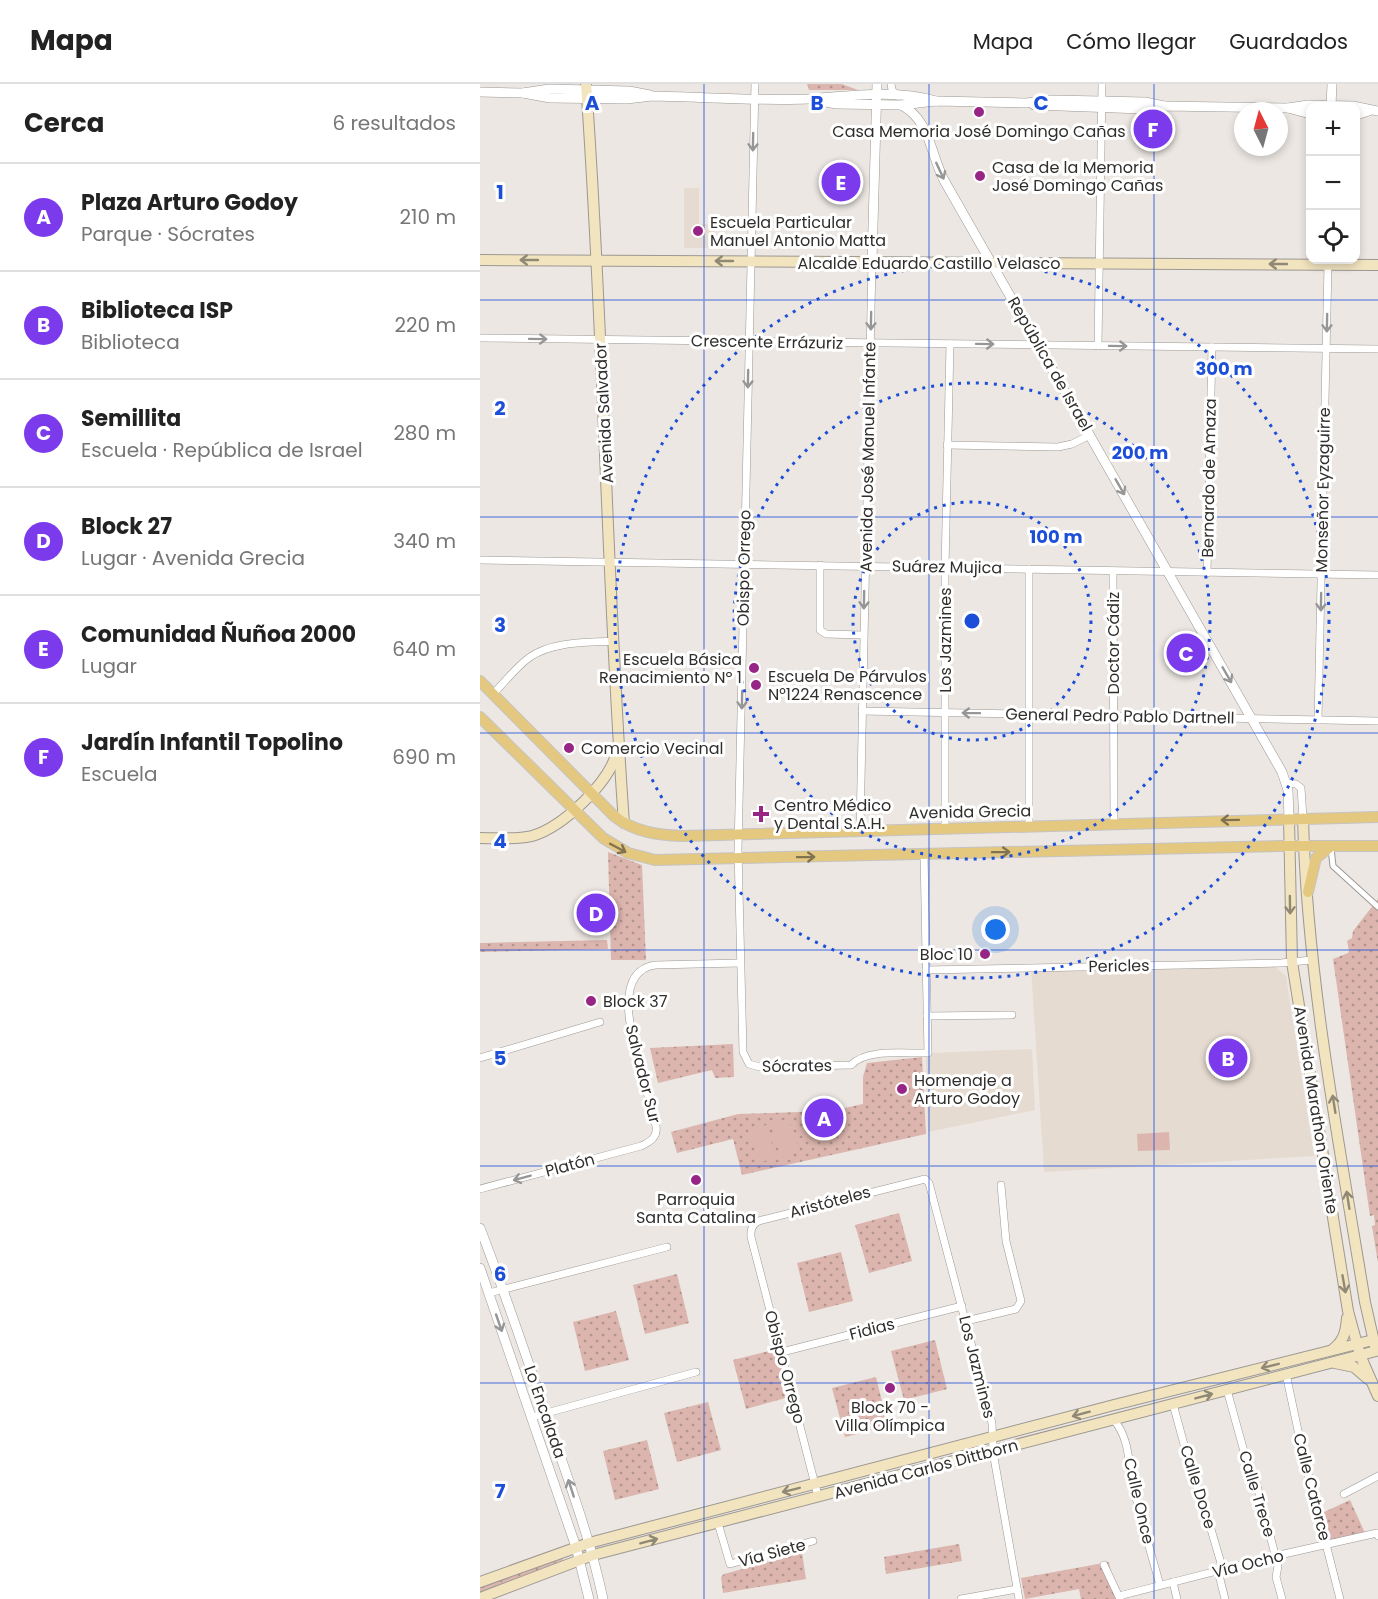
<!DOCTYPE html>
<html lang="es">
<head>
<meta charset="utf-8">
<style>
  :root { --surface:#fff; --page:#f2f2f2; --text:#222; --muted:#767676; --line:#e0e0e0; --accent:#7c3aed }
  body { margin:0; font-family:Poppins,sans-serif; background:var(--page); color:var(--text) }
  .controls { position:absolute; right:18px; top:18px; display:grid; overflow:hidden; border-radius:12px; box-shadow:0 3px 9px #0003 }
  .controls button { width:54px; height:54px; display:grid; place-items:center; padding:0; border:0; border-bottom:2px solid var(--line); background:var(--surface); color:var(--text); font:30px sans-serif }
  .compass { position:absolute; left:754px; top:18px; width:54px; height:54px; border-radius:50%; background:var(--surface); box-shadow:0 3px 9px #0003; rotate:354deg }
  .you { position:absolute; left:516px; top:846px; width:21px; height:21px; margin:-15px; border:4px solid #fff; border-radius:50%; background:#1a73e8; box-shadow:0 0 0 9px #1a73e833 }
  .badge { display:grid; place-items:center; width:39px; height:39px; border-radius:50%; background:var(--accent); color:#fff; font-size:20px; font-weight:700 }
  .pin { position:absolute; translate:-50% -50%; border:3px solid #fff; box-shadow:0 2px 6px #0006 }
  .list { margin:0; padding:0; list-style:none }
  h2 { display:flex; justify-content:space-between; align-items:center; height:78px; margin:0; padding:0 24px; font-size:26px }
  h2 small { font-size:20px; font-weight:400; color:var(--muted) }
  .list li { display:grid; grid-template-columns:39px 1fr auto; gap:18px; align-items:center; box-sizing:border-box; height:108px; padding:0 24px; border-top:2px solid var(--line) }
  .list b { display:block; font-size:22px; white-space:nowrap }
  .list p { margin:0; font-size:20px; white-space:nowrap; color:var(--muted) }
  .list em { font-size:20px; font-style:normal; color:var(--muted) }
  .icon { flex:none; width:33px; height:33px; fill:none; stroke:currentColor; stroke-width:2; stroke-linecap:round; stroke-linejoin:round }
  .map { position:relative; flex:none; width:898px; height:1515px; overflow:hidden }
  header { display:flex; align-items:center; gap:36px; box-sizing:border-box; height:84px; padding:0 30px; background:var(--surface); border-bottom:2px solid var(--line) }
  header strong { font-size:28px }
  nav { display:flex; gap:33px; margin-inline-start:auto; font-size:21px }
  main { display:flex }
  aside { flex:1; background:var(--surface) }
  .map>svg:first-child { display:block }
  .built { fill:#e6dbd1 }
  .green { fill:url(#green-dots) }
  .pitch { fill:#dbb5ae }
  .lines { fill:none; stroke-linecap:round; stroke-linejoin:round }
  .pedestrian-casing { stroke:#9c9893; stroke-width:7 }
  .minor-casing { stroke:#9c9893; stroke-width:8 }
  .tertiary-casing { stroke:#9c9893; stroke-width:10 }
  .secondary-casing { stroke:#9c9893; stroke-width:12 }
  .primary-casing { stroke:#c5c4c4; stroke-width:12 }
  .pedestrian { stroke:#fff; stroke-width:5 }
  .minor { stroke:#fff; stroke-width:7 }
  .tertiary { stroke:#fff; stroke-width:9 }
  .secondary { stroke:#f2e4bf; stroke-width:10 }
  .primary { stroke:#e5c87f; stroke-width:10 }
  .oneway { stroke:#979696 }
  .oneway2 { stroke:#908976 }
  .oneway3 { stroke:#817351 }
  .grid { fill:none; stroke:#1d4ed8; stroke-width:1.5; stroke-opacity:0.55 }
  .ring { fill:none; stroke:#1d4ed8; stroke-width:3; stroke-dasharray:3 6 }
  .poi-dot { fill:#962585; stroke:#fff; stroke-width:2 }
  .labels { text-anchor:middle; dominant-baseline:central; stroke-width:6; stroke-linejoin:round; paint-order:stroke }
  .poi-label { font-size:16px; fill:#2f2e2c; stroke:#fff; text-anchor:start }
  .street-label { font-size:16px; fill:#2f2e2c; stroke:#fff }
  .grid-label { font-size:20px; text-anchor:middle; font-weight:bold; fill:#1d4ed8; stroke:#fff; stroke-width:6; stroke-linejoin:round; paint-order:stroke }
  .centre { fill:#1d4ed8; stroke:#fff; stroke-width:3 }
  .ring-label { font-size:18px; text-anchor:middle; font-weight:bold; fill:#1d4ed8; stroke:#fff; stroke-width:6; stroke-linejoin:round; paint-order:stroke }
</style>
</head>
<body>
<header>
<strong>Mapa</strong>
<nav><a>Mapa</a><a>Cómo llegar</a><a>Guardados</a></nav>
</header>
<main>
<aside>
<h2>Cerca<small>6 resultados</small></h2>
<ul class="list">
<li><span class="badge">A</span><div><b>Plaza Arturo Godoy</b><p>Parque · Sócrates</p></div><em>210 m</em></li>
<li><span class="badge">B</span><div><b>Biblioteca ISP</b><p>Biblioteca</p></div><em>220 m</em></li>
<li><span class="badge">C</span><div><b>Semillita</b><p>Escuela · República de Israel</p></div><em>280 m</em></li>
<li><span class="badge">D</span><div><b>Block 27</b><p>Lugar · Avenida Grecia</p></div><em>340 m</em></li>
<li><span class="badge">E</span><div><b>Comunidad Ñuñoa 2000</b><p>Lugar</p></div><em>640 m</em></li>
<li><span class="badge">F</span><div><b>Jardín Infantil Topolino</b><p>Escuela</p></div><em>690 m</em></li>
</ul>
</aside>
<div class="map">
<svg width="898" height="1515" viewBox="0 0 898 1515">
  <defs>
    <pattern id="green-dots" width="8" height="8" patternUnits="userSpaceOnUse" patternTransform="scale(1.5)"><rect width="8" height="8" fill="#dbb5ae"/><path d="M2 2h.1M6 6h.1" fill="none" stroke="#b2948e" stroke-width="1.8" stroke-linecap="round"/></pattern>
  </defs>
  <rect width="100%" height="100%" fill="#ece7e2"/>
  <g class="built">
    <polygon points="204,104 219,104 219,140 235,140 235,164 204,164"/>
    <polygon points="790,878 806,892 834,1072 564,1088 551,882"/>
    <polygon points="552,965 555,1026 448,1048 446,973 451,969"/>
  </g>
  <g class="green">
    <polygon points="327,0 362,0 378,6 329,6"/>
    <polygon points="128,768 162,781 166,876 131,876"/>
    <polygon points="898,815 898,1179 892,1142 895,1141 894,1131 890,1132 853,875 868,869 869,867 867,857 872,854 873,847"/>
    <polygon points="127,856 128,865 0,868 0,859"/>
    <polygon points="253,960 254,993 235,994 232,986 178,999 170,964"/>
    <polygon points="442,973 446,1050 262,1091 253,1055 197,1069 191,1048 258,1030 351,1027 383,1020 383,993 387,979"/>
    <polygon points="419,1129 432,1177 389,1189 375,1141"/>
    <polygon points="361,1168 373,1217 329,1228 317,1179"/>
    <polygon points="197,1190 209,1239 165,1250 153,1201"/>
    <polygon points="136,1227 149,1276 105,1287 93,1238"/>
    <polygon points="455,1256 467,1305 424,1316 411,1267"/>
    <polygon points="297,1265 309,1313 266,1325 253,1276"/>
    <polygon points="396,1293 408,1342 365,1353 352,1304"/>
    <polygon points="228,1318 241,1366 197,1378 184,1329"/>
    <polygon points="167,1356 179,1405 135,1416 123,1367"/>
    <polygon points="870,1416 885,1449 851,1457 842,1429"/>
    <polygon points="479,1460 482,1477 406,1490 404,1473"/>
    <polygon points="322,1469 326,1495 243,1509 241,1493 244,1490"/>
    <polygon points="81,1473 83,1476 0,1508 0,1504"/>
    <polygon points="629,1478 636,1515 601,1515 599,1505 545,1515 541,1494"/>
  </g>
  <g class="pitch">
    <polygon points="308,1035 319,1067 301,1073 291,1040"/>
    <polygon points="286,1041 296,1073 279,1079 268,1046"/>
    <polygon points="689,1048 690,1066 658,1067 657,1050"/>
  </g>
  <g class="lines">
    <g class="pedestrian-casing">
      <polyline id="pedestrian" points="851,764 853,782 898,823"/>
    </g>
    <g class="minor-casing">
      <g id="minor">
        <path d="M275 0 258 766 263 968 269 980 280 983 371 981C387 964 426 970 448 969L444 770"/>
        <polyline points="411,0 412,6 418,12"/>
        <polyline points="0,254 898,265"/>
        <polyline points="618,262 622,0"/>
        <polyline points="467,361 578,363 592,360 610,351"/>
        <polyline points="0,476 898,491"/>
        <polyline points="340,481 340,546 346,550 383,551"/>
        <polyline points="549,485 549,741"/>
        <polyline points="633,487 634,739"/>
        <polyline points="727,489 732,263"/>
        <path d="M13 610C25 598 36 583 50 573 73 557 107 559 134 557"/>
        <polyline points="382,627 898,637"/>
        <polyline points="838,636 848,180"/>
        <polyline points="807,699 816,700 821,704 823,734"/>
        <polyline points="465,743 465,484 470,260"/>
        <polyline points="380,745 392,178"/>
        <polyline points="446,886 801,879 832,876"/>
        <polyline points="447,932 532,931"/>
        <polyline points="0,974 120,938"/>
        <path d="M0 1105 161 1062C170 1058 178 1053 176 1042 171 1024 166 1006 162 988 154 961 130 888 175 881L260 879"/>
        <polyline points="9,1209 187,1163"/>
        <polyline points="486,1237 536,1225 541,1217 526,1157 521,1101"/>
        <polyline points="302,1268 482,1222"/>
        <polyline points="806,1290 823,1370 860,1515"/>
        <polyline points="747,1306 768,1382 775,1394 798,1482 796,1493 802,1515"/>
        <polyline points="693,1320 714,1397 720,1408 743,1486"/>
        <polyline points="52,1333 216,1288"/>
        <path d="M633 1335C651 1355 648 1382 654 1406 662 1438 671 1470 680 1501"/>
        <polyline points="864,1410 898,1392"/>
        <path d="M338 1412 271 1153C270 1145 273 1138 282 1136L445 1095 449 1099 512 1339 513 1368 539 1515"/>
        <polyline points="238,1439 250,1480 333,1457"/>
        <polyline points="624,1481 640,1515"/>
        <polyline points="738,1487 745,1515"/>
        <polyline points="693,1498 697,1515"/>
        <polyline points="639,1512 795,1472 897,1449 898,1452"/>
        <polyline points="481,1515 537,1505"/>
      </g>
    </g>
    <g class="tertiary-casing">
      <g id="tertiary">
        <polyline points="0,8 43,9 69,5 149,7 170,11"/>
        <path d="M43 9 70 14 147 15 172 12C224 13 277 17 328 15 370 12 415 5 456 17"/>
        <polyline points="337,16 356,20 421,21 456,17 546,19 570,16 622,17 665,18 684,22"/>
        <path d="M421 21C451 36 450 71 465 98L802 688 808 706 809 735"/>
        <polyline points="554,21 662,25 684,22 808,24 828,21 873,22 898,27"/>
        <polyline points="851,22 852,0"/>
        <polyline points="808,24 830,30"/>
        <polyline points="876,31 889,27"/>
        <polyline points="392,178 397,0"/>
        <path d="M0 1144C26 1211 49 1280 72 1348 91 1403 111 1458 123 1515"/>
        <polyline points="0,1184 96,1463 109,1515"/>
      </g>
    </g>
    <g class="secondary-casing">
      <g id="secondary">
        <path d="M106 0C124 246 126 493 144 739"/>
        <polyline points="0,176 898,181"/>
        <path d="M823 734C827 896 859 1058 885 1218L895 1262"/>
        <polyline points="809,735 812,878 868,1227 880,1271 898,1312"/>
        <path d="M0 754C17 754 35 756 52 752 83 743 129 699 137 668"/>
        <path d="M853 1265C864 1257 866 1247 867 1234"/>
        <polyline points="855,1279 874,1283 888,1295"/>
        <polyline points="0,1498 109,1459 634,1321 893,1256"/>
        <polyline points="0,1514 113,1471 896,1267"/>
      </g>
    </g>
    <g class="primary-casing">
      <g id="primary">
        <path d="M0 597 134 732C154 748 178 751 202 752L898 733"/>
        <polyline points="0,633 123,754 148,769 175,776 800,762 898,762"/>
        <polyline points="828,808 836,774 850,763"/>
      </g>
    </g>
    <use href="#pedestrian" class="pedestrian"/>
    <use href="#minor" class="minor"/>
    <use href="#tertiary" class="tertiary"/>
    <use href="#secondary" class="secondary"/>
    <use href="#primary" class="primary"/>
  </g>
  <defs><path id="oneway-shaft" d="M-6 0H5M1.5-3L5.5 0L1.5 3" fill="none" stroke-width="1.6" stroke-linecap="round" stroke-linejoin="round" transform="scale(1.5)"/></defs>
  <g class="oneway">
    <use href="#oneway-shaft" transform="translate(273 58) rotate(91)"/>
    <use href="#oneway-shaft" transform="translate(460 87) rotate(65)"/>
    <use href="#oneway-shaft" transform="translate(391 237) rotate(91)"/>
    <use href="#oneway-shaft" transform="translate(847 239) rotate(91)"/>
    <use href="#oneway-shaft" transform="translate(58 255) rotate(1)"/>
    <use href="#oneway-shaft" transform="translate(505 260) rotate(1)"/>
    <use href="#oneway-shaft" transform="translate(638 262) rotate(1)"/>
    <use href="#oneway-shaft" transform="translate(268 295) rotate(91)"/>
    <use href="#oneway-shaft" transform="translate(640 403) rotate(60)"/>
    <use href="#oneway-shaft" transform="translate(384 516) rotate(91)"/>
    <use href="#oneway-shaft" transform="translate(841 518) rotate(91)"/>
    <use href="#oneway-shaft" transform="translate(747 591) rotate(60)"/>
    <use href="#oneway-shaft" transform="translate(262 616) rotate(91)"/>
    <use href="#oneway-shaft" transform="translate(491 629) rotate(-179)"/>
    <use href="#oneway-shaft" transform="translate(42 1094) rotate(165)"/>
    <use href="#oneway-shaft" transform="translate(19 1239) rotate(71)"/>
    <use href="#oneway-shaft" transform="translate(91 1404) rotate(-108)"/>
  </g>
  <g class="oneway2">
    <use href="#oneway-shaft" transform="translate(49 176) rotate(-180)"/>
    <use href="#oneway-shaft" transform="translate(244 177) rotate(-180)"/>
    <use href="#oneway-shaft" transform="translate(798 180) rotate(-180)"/>
    <use href="#oneway-shaft" transform="translate(810 821) rotate(89)"/>
    <use href="#oneway-shaft" transform="translate(854 1020) rotate(-99)"/>
    <use href="#oneway-shaft" transform="translate(868 1116) rotate(-99)"/>
    <use href="#oneway-shaft" transform="translate(864 1200) rotate(80)"/>
    <use href="#oneway-shaft" transform="translate(790 1282) rotate(166)"/>
    <use href="#oneway-shaft" transform="translate(724 1312) rotate(-15)"/>
    <use href="#oneway-shaft" transform="translate(601 1330) rotate(165)"/>
    <use href="#oneway-shaft" transform="translate(311 1406) rotate(166)"/>
    <use href="#oneway-shaft" transform="translate(169 1457) rotate(-15)"/>
  </g>
  <g class="oneway3">
    <use href="#oneway-shaft" transform="translate(750 736) rotate(179)"/>
    <use href="#oneway-shaft" transform="translate(138 764) rotate(28)"/>
    <use href="#oneway-shaft" transform="translate(521 768) rotate(-1)"/>
    <use href="#oneway-shaft" transform="translate(326 773) rotate(-1)"/>
  </g>
  <path class="grid" d="M224 0V1515M449 0V1515M674 0V1515M0 216H898M0 433H898M0 649H898M0 866H898M0 1082H898M0 1299H898"/>
  <g class="ring">
    <circle cx="492" cy="537" r="119"/>
    <circle cx="492" cy="537" r="238"/>
    <circle cx="492" cy="537" r="357"/>
  </g>
  <g class="poi-dot">
    <circle cx="499" cy="28" r="6"/>
    <circle cx="500" cy="92" r="6"/>
    <circle cx="218" cy="147" r="6"/>
    <circle cx="274" cy="584" r="6"/>
    <circle cx="276" cy="601" r="6"/>
    <circle cx="89" cy="664" r="6"/>
    <path d="M278 721h6v6h6v6h-6v6h-6v-6h-6v-6h6z"/>
    <circle cx="505" cy="870" r="6"/>
    <circle cx="111" cy="917" r="6"/>
    <circle cx="422" cy="1005" r="6"/>
    <circle cx="216" cy="1096" r="6"/>
    <circle cx="410" cy="1304" r="6"/>
  </g>
  <g class="labels">
    <g class="poi-label">
      <text x="499" y="47" text-anchor="middle">Casa Memoria José Domingo Cañas</text>
      <text x="512" y="83">Casa de la Memoria<tspan x="512" dy="18">José Domingo Cañas</tspan></text>
      <text x="230" y="138">Escuela Particular<tspan x="230" dy="18">Manuel Antonio Matta</tspan></text>
      <text x="262" y="575" text-anchor="end">Escuela Básica<tspan x="262" dy="18">Renacimiento Nº 1</tspan></text>
      <text x="288" y="592">Escuela De Párvulos<tspan x="288" dy="18">N°1224 Renascence</tspan></text>
      <text x="101" y="664">Comercio Vecinal</text>
      <text x="294" y="721">Centro Médico<tspan x="294" dy="18">y Dental S.A.H.</tspan></text>
      <text x="493" y="870" text-anchor="end">Bloc 10</text>
      <text x="123" y="917">Block 37</text>
      <text x="434" y="996">Homenaje a<tspan x="434" dy="18">Arturo Godoy</tspan></text>
      <text x="216" y="1115" text-anchor="middle">Parroquia<tspan x="216" dy="18">Santa Catalina</tspan></text>
      <text x="410" y="1323" text-anchor="middle">Block 70 -<tspan x="410" dy="18">Villa Olímpica</tspan></text>
    </g>
    <g class="street-label">
      <text x="449" y="179">Alcalde Eduardo Castillo Velasco</text>
      <text transform="translate(287 258) rotate(1)">Crescente Errázuriz</text>
      <text transform="translate(570 280) rotate(60)">República de Israel</text>
      <text transform="translate(124 329) rotate(-93)">Avenida Salvador</text>
      <text transform="translate(388 373) rotate(-89)">Avenida José Manuel Infante</text>
      <text transform="translate(729 394) rotate(-89)">Bernardo de Amaza</text>
      <text transform="translate(843 406) rotate(-89)">Monseñor Eyzaguirre</text>
      <text transform="translate(467 483) rotate(1)">Suárez Mujica</text>
      <text transform="translate(264 484) rotate(-89)">Obispo Orrego</text>
      <text transform="translate(465 556) rotate(-90)">Los Jazmines</text>
      <text transform="translate(633 559) rotate(-90)">Doctor Cádiz</text>
      <text transform="translate(640 632) rotate(1)">General Pedro Pablo Dartnell</text>
      <text transform="translate(490 728) rotate(-1)">Avenida Grecia</text>
      <text transform="translate(639 882) rotate(-1)">Pericles</text>
      <text transform="translate(317 982) rotate(-1)">Sócrates</text>
      <text transform="translate(163 990) rotate(76)">Salvador Sur</text>
      <text transform="translate(836 1026) rotate(81)">Avenida Marathon Oriente</text>
      <text transform="translate(90 1081) rotate(-15)">Platón</text>
      <text transform="translate(350 1118) rotate(-15)">Aristóteles</text>
      <text transform="translate(392 1245) rotate(-14)">Fidias</text>
      <text transform="translate(305 1283) rotate(75)">Obispo Orrego</text>
      <text transform="translate(497 1283) rotate(76)">Los Jazmines</text>
      <text transform="translate(65 1328) rotate(71)">Lo Encalada</text>
      <text transform="translate(446 1385) rotate(-15)">Avenida Carlos Dittborn</text>
      <text transform="translate(718 1403) rotate(73)">Calle Doce</text>
      <text transform="translate(832 1403) rotate(76)">Calle Catorce</text>
      <text transform="translate(777 1410) rotate(73)">Calle Trece</text>
      <text transform="translate(659 1417) rotate(77)">Calle Once</text>
      <text transform="translate(292 1469) rotate(-15)">Vía Siete</text>
      <text transform="translate(768 1480) rotate(-14)">Vía Ocho</text>
    </g>
  </g>
  <g class="grid-label">
    <text x="112" y="26">A</text>
    <text x="337" y="26">B</text>
    <text x="561" y="26">C</text>
    <text x="20" y="115">1</text>
    <text x="20" y="331">2</text>
    <text x="20" y="548">3</text>
    <text x="20" y="764">4</text>
    <text x="20" y="981">5</text>
    <text x="20" y="1197">6</text>
    <text x="20" y="1414">7</text>
  </g>
  <circle cx="492" cy="537" r="9" class="centre"/>
  <g class="ring-label">
    <text x="744" y="291">300 m</text>
    <text x="660" y="375">200 m</text>
    <text x="576" y="459">100 m</text>
  </g>
</svg>
<div class="controls">
<button>+</button>
<button>−</button>
<button><svg class="icon" aria-label="locate" viewBox="0 0 24 24"><circle cx="12" cy="12" r="6"/><path d="M12 2v4M12 18v4M2 12h4M18 12h4"/></svg></button>
</div>
<svg class="compass" viewBox="-18 -18 36 36"><path d="M0-13l5 13h-10z" fill="#e53935"/><path d="M0 13l5-13h-10z" fill="#767676"/></svg>
<div class="you"></div>
<div class="pin badge" style="left:344px;top:1034px">A</div>
<div class="pin badge" style="left:748px;top:974px">B</div>
<div class="pin badge" style="left:706px;top:569px">C</div>
<div class="pin badge" style="left:116px;top:829px">D</div>
<div class="pin badge" style="left:361px;top:98px">E</div>
<div class="pin badge" style="left:673px;top:45px">F</div>
</div>
</main>
</body>
</html>
